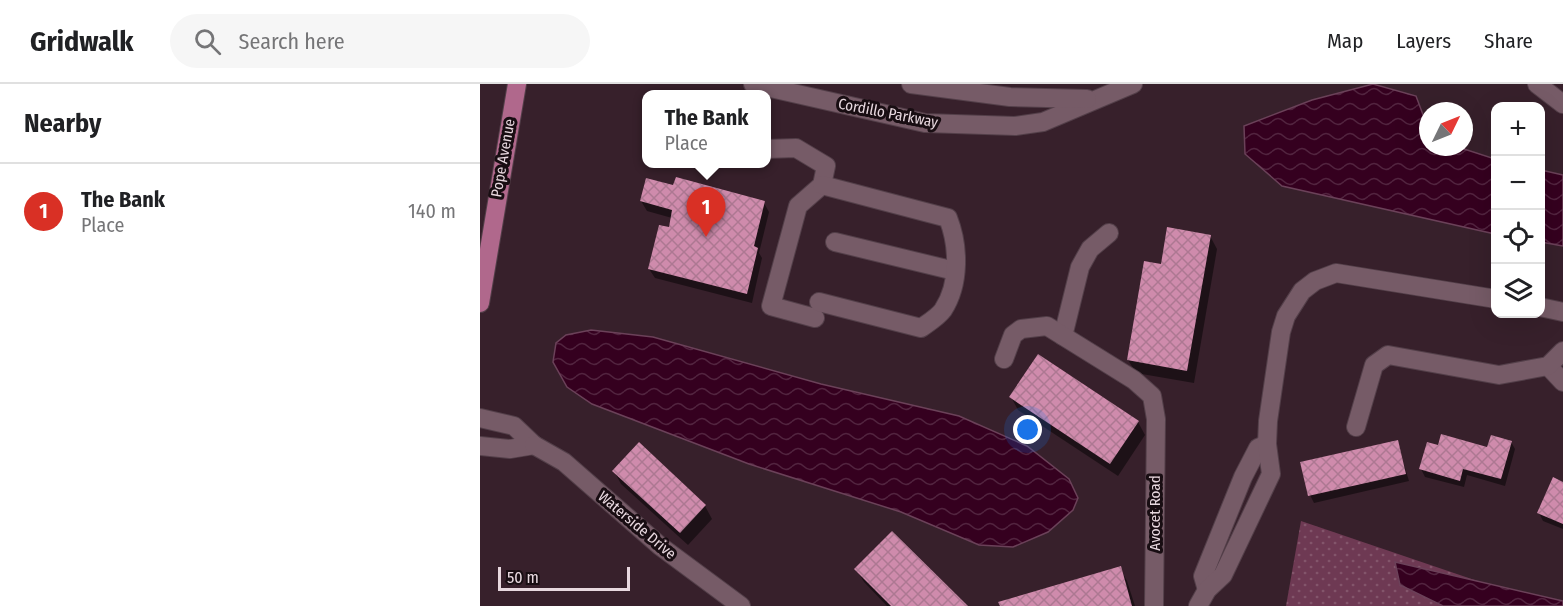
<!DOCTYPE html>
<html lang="en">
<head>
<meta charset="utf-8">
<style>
  :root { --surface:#fff; --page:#f6f6f6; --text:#202124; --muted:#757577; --line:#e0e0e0; --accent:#d93025 }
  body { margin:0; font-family:"Fira Sans Condensed",sans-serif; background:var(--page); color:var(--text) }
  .controls { position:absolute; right:18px; top:18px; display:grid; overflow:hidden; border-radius:12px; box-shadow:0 6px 24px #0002 }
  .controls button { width:54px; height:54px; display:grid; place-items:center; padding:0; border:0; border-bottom:2px solid var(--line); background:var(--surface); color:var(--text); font:30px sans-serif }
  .compass { position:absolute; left:939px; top:18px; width:54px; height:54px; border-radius:50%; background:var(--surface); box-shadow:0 6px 24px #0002; rotate:47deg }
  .scale { position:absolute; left:18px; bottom:15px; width:132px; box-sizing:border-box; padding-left:6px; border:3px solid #e8d8df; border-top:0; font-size:16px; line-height:21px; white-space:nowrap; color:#e8d8df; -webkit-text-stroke:4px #180d12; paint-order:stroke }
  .you { position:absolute; left:548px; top:346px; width:21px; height:21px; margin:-15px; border:4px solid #fff; border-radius:50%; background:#1a73e8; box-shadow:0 0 0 9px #1a73e833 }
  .badge { display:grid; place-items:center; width:39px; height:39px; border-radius:50%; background:var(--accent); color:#fff; font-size:20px; font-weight:700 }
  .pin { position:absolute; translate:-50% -50px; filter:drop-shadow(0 2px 3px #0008) }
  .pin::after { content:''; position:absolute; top:32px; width:21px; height:18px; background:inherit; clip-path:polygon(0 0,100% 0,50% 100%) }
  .popup { position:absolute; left:162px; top:6px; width:129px; height:78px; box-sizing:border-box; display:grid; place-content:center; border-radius:12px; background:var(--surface); filter:drop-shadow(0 2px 4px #0005); font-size:20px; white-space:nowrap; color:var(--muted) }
  .popup b { font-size:22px; color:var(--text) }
  .popup::after { content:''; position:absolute; left:50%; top:100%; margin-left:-12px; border:12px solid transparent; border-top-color:var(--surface) }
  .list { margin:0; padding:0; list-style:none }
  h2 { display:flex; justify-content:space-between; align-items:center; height:78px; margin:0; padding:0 24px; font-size:26px }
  h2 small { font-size:20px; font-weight:400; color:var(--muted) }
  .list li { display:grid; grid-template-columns:39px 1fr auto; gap:18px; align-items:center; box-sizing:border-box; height:96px; padding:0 24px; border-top:2px solid var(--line) }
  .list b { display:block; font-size:22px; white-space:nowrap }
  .list p { margin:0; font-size:20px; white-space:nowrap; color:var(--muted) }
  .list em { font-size:20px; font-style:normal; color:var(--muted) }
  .icon { flex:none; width:33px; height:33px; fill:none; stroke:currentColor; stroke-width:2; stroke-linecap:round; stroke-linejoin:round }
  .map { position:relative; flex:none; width:1083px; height:522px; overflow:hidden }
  header { display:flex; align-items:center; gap:36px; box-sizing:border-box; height:84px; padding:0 30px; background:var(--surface); border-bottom:2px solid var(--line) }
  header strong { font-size:28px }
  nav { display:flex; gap:33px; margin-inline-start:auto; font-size:21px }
  .search { width:420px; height:54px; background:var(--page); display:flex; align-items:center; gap:15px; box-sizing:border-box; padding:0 21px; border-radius:33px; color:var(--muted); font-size:22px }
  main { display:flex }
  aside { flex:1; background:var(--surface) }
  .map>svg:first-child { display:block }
  .grass { fill:url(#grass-dots) }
  .water { fill:url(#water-waves); stroke:#6b4159; stroke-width:1.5 }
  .shadow { fill:#0007 }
  .building { fill:url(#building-cross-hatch) }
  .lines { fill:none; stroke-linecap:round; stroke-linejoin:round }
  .minor-casing { stroke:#533f49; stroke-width:20 }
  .major-casing { stroke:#533f49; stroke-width:20 }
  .minor { stroke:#765b67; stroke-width:18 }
  .major { stroke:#b0688c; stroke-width:18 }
  .labels { text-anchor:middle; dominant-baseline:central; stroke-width:6; stroke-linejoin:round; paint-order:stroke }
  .street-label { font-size:15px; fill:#e8d8df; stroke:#180d12 }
</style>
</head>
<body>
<header>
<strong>Gridwalk</strong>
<div class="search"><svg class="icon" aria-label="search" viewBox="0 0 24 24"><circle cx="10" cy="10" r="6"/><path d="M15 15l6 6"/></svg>Search here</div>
<nav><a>Map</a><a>Layers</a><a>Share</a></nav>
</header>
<main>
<aside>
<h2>Nearby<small></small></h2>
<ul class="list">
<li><span class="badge">1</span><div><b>The Bank</b><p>Place</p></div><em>140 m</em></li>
</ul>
</aside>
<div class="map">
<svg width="1083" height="522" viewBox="0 0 1083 522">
  <defs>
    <pattern id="grass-dots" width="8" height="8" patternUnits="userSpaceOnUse" patternTransform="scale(1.5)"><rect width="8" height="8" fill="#6e3953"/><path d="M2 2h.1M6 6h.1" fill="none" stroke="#83556b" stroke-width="1.8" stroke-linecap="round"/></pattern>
    <pattern id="water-waves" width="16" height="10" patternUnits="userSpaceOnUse" patternTransform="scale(1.5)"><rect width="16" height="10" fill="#35001f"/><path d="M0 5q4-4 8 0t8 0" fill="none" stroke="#52243f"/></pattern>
    <pattern id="building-cross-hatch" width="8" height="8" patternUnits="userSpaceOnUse" patternTransform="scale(1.5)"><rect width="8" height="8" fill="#cf8bac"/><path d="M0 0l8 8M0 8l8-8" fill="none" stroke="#ad7892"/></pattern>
  </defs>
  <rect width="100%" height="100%" fill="#37202b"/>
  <polygon class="grass" points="821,437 1071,522 806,522"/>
  <g class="water">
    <polygon points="893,0 936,12 948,44 948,63 978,63 1015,75 1015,150 802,102 765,70 764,42 832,16"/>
    <polygon points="1061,86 1083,91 1083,162 1061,158"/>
    <polygon points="111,246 173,253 341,300 479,332 547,362 589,395 598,414 593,426 568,448 533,463 499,461 421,428 269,380 112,320 87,303 73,278 76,259 86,251"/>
    <polygon points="915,478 1083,517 1083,522 963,522 920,501"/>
  </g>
  <g class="shadow">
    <polygon points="161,117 284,119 289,128 279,169 282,174 272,219 175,194 169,185 190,144 192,134 167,127"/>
    <polygon points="730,152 737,165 714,299 656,289 648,276 682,181"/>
    <polygon points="531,313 658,338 665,351 638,392 538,326"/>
    <polygon points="917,357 929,397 834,419 830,411"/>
    <polygon points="1031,358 1035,365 1025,402 987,391 984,403 945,393 941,385 959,363 1008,365"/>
    <polygon points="134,387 225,422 232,435 208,461 141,400"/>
    <polygon points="1083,400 1083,445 1063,437 1059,429"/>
    <polygon points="640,484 647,497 655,522 521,522"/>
    <polygon points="376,485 486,522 407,522 384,498"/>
  </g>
  <g class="building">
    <polygon points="196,93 285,117 274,162 278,164 267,210 168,185 179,141 189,143 192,126 160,117 166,94 193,101"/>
    <polygon points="687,143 731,151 707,287 647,276 664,177 681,180"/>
    <polygon points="558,270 659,337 630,380 529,313"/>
    <polygon points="961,350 1007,363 1011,351 1032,357 1021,395 983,385 980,397 939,385 947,358 958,361"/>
    <polygon points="918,356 926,390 828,412 820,378"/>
    <polygon points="159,358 226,421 200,449 132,387"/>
    <polygon points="1073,393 1083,398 1083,440 1057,429"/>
    <polygon points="412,447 488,522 411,522 374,485"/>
    <polygon points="641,482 652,522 520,522 518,518"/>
  </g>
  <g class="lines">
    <g class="minor-casing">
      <g id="minor">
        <polyline points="273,0 445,39 535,42 563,38 653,0"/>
        <polyline points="431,0 530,13 607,15"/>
        <polyline points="1057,0 1083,20"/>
        <polyline points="286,65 316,64 346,82 342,101 318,122 291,222 335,234"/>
        <polyline points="355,158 475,187"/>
        <path d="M339 218 441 244C448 239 458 233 463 226 480 200 479 162 468 134L342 101"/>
        <polyline points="1060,223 1083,228"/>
        <polyline points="583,252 600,183 610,165 629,149"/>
        <polyline points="524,275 533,251 541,245 567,242 654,296 672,312 676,335 674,522"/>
        <polyline points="1068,282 1083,298"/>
        <polyline points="0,334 34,342 54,361 30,365 0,362"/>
        <polyline points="876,343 894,281 908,271 1019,291 1068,282 1083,267"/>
        <polyline points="54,361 84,378 180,462 261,522"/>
        <polyline points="727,506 723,492 763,393 778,364 787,360"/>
        <polyline points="718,522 727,506 743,491 791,390 787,360 788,337 801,248 806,232 822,207 835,197 856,189 1016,215"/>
      </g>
    </g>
    <g class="major-casing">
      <polyline id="major" points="0,219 37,0"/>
    </g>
    <use href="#minor" class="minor"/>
    <use href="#major" class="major"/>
  </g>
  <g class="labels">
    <g class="street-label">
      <text transform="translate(408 29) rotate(11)">Cordillo Parkway</text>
      <text transform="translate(23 74) rotate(-80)">Pope Avenue</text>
      <text transform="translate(675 429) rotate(-90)">Avocet Road</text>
      <text transform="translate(157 441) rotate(40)">Waterside Drive</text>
    </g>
  </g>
</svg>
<div class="controls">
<button>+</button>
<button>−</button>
<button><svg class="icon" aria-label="locate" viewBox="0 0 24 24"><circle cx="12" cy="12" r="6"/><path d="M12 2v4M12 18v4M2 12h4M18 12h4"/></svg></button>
<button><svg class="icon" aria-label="layers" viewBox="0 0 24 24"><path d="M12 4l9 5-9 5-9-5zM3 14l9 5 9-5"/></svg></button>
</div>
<svg class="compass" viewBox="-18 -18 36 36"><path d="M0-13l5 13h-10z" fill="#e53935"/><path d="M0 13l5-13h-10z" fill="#757577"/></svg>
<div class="scale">50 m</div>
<div class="you"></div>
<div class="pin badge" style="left:226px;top:153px">1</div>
<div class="popup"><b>The Bank</b>Place</div>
</div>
</main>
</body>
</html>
